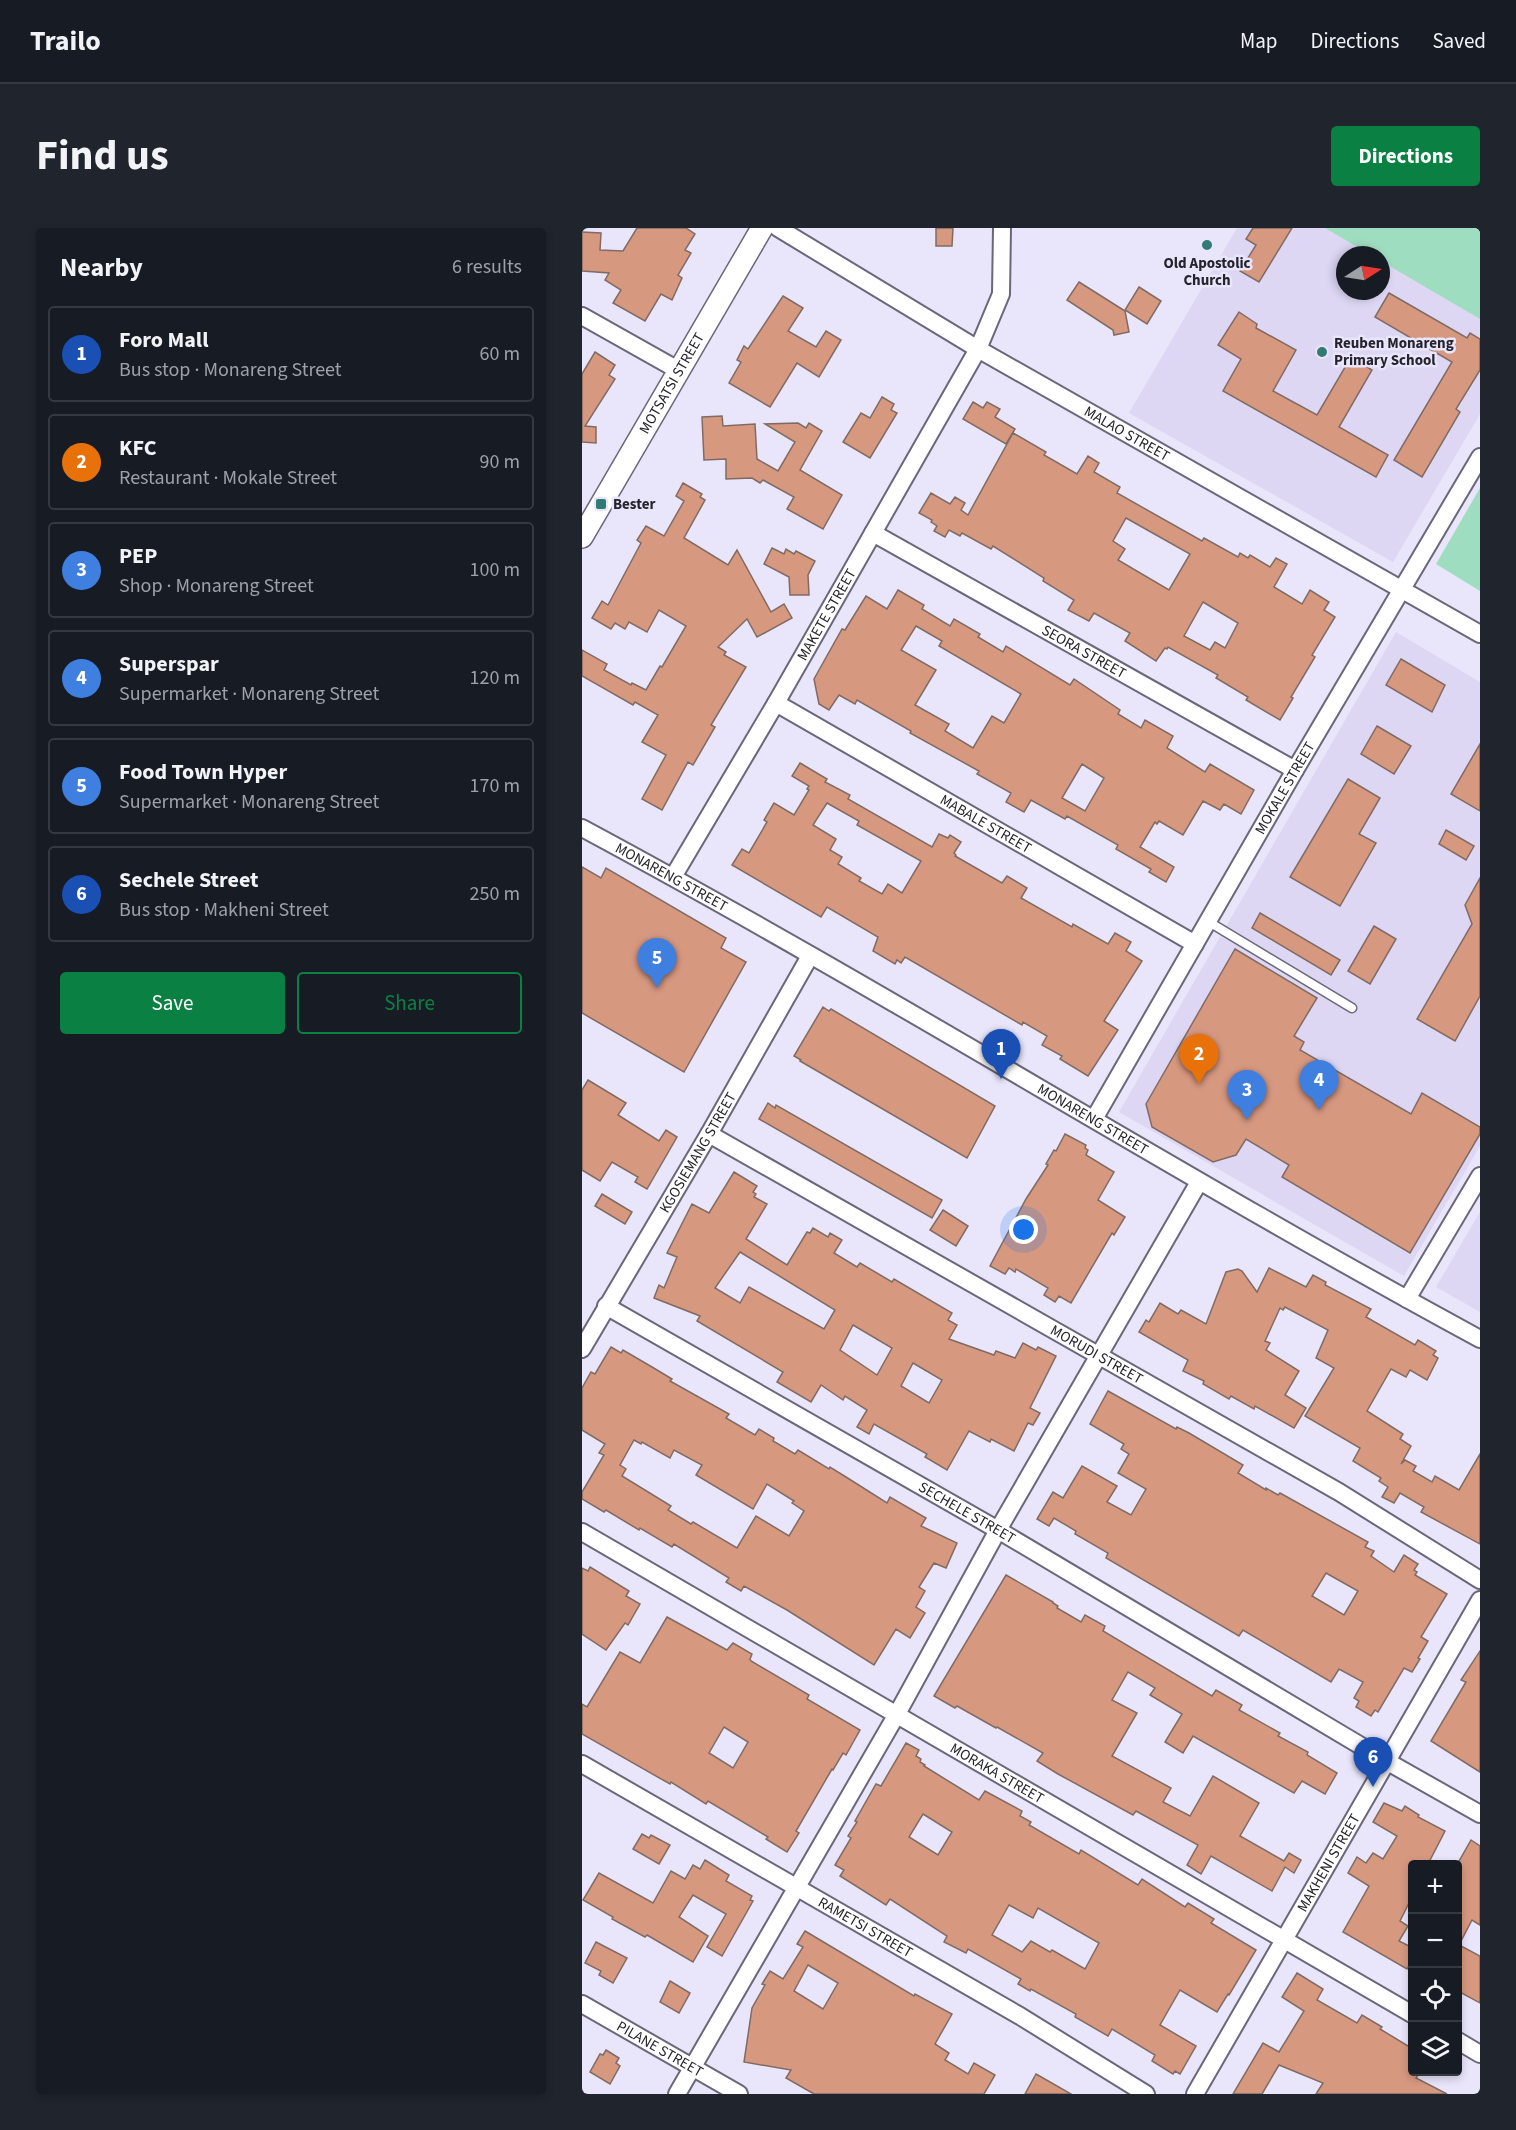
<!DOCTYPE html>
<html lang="en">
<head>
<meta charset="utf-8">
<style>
  :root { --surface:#171b24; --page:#20242c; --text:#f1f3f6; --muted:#9ea1a6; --line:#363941; --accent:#0b8043 }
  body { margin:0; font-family:"Source Sans 3",sans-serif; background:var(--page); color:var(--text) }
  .controls { position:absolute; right:18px; bottom:18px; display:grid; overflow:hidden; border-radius:6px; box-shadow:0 3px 9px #0003 }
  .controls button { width:54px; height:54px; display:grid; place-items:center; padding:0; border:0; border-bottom:2px solid var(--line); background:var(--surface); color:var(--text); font:30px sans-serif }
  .compass { position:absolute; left:754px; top:18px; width:54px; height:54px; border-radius:50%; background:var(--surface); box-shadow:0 3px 9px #0003; rotate:78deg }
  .you { position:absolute; left:442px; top:1002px; width:21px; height:21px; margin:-15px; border:4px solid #fff; border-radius:50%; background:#1a73e8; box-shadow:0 0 0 9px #1a73e833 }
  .badge { display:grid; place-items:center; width:39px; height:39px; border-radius:50%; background:var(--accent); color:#fff; font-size:20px; font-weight:700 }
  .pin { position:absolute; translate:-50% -50px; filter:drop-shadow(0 2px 3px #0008) }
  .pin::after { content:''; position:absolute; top:32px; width:21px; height:18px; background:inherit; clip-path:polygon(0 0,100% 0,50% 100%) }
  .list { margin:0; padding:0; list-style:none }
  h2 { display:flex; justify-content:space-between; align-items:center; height:78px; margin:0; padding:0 24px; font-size:26px }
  h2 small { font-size:20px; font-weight:400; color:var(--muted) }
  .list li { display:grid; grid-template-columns:39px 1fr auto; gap:18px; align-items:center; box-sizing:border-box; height:96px; margin:0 12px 12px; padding:0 12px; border:2px solid var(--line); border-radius:6px }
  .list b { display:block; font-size:22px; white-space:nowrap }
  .list p { margin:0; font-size:20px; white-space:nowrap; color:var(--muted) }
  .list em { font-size:20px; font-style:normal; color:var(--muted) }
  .actions { display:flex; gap:12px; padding:18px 24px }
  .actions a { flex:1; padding:14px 0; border:2px solid var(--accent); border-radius:6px; text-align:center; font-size:21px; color:var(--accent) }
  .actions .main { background:var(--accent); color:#fff }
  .icon { flex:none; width:33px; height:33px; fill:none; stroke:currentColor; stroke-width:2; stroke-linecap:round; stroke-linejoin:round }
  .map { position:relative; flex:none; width:898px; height:1866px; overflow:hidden; border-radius:6px }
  header { display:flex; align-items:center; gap:36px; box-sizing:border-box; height:84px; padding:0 30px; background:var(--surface); border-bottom:2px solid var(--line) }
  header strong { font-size:28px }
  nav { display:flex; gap:33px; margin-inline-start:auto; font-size:21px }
  .intro { display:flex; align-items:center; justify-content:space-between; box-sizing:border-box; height:144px; padding:0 36px }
  h1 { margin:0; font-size:42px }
  .button { padding:15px 27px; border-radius:6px; background:var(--accent); color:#fff; font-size:21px; font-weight:700 }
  main { display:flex; gap:36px; padding:0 36px }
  aside { flex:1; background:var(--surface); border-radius:6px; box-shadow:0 3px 9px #0003 }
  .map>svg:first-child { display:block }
  .built { fill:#ddd7f4; fill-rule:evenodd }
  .green { fill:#9fddc0 }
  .building { fill:#d79880; stroke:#806b63; stroke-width:1.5; fill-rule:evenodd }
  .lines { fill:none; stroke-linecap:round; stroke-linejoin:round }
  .service-casing { stroke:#6b677a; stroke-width:11 }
  .minor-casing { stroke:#6b677a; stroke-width:20 }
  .tertiary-casing { stroke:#6b677a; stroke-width:24 }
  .service { stroke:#fff; stroke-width:8 }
  .minor { stroke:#fff; stroke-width:16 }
  .tertiary { stroke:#fff; stroke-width:21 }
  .poi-dot { fill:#327a74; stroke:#e9e5fb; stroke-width:2 }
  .labels { text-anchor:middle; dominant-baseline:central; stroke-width:5; stroke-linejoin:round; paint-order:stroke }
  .poi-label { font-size:15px; font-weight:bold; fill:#25232b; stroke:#e9e5fb; text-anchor:start }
  .street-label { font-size:15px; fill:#25232b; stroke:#e9e5fb }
</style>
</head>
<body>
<header>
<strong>Trailo</strong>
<nav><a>Map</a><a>Directions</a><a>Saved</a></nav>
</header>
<div class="intro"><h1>Find us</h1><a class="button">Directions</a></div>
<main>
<aside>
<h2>Nearby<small>6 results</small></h2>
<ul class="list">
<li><span class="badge" style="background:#1a4fb4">1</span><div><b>Foro Mall</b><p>Bus stop · Monareng Street</p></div><em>60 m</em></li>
<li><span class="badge" style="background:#e8710a">2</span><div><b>KFC</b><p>Restaurant · Mokale Street</p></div><em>90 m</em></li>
<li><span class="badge" style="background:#3f7fe0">3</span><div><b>PEP</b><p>Shop · Monareng Street</p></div><em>100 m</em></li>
<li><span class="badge" style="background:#3f7fe0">4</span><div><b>Superspar</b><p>Supermarket · Monareng Street</p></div><em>120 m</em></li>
<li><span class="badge" style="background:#3f7fe0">5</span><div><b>Food Town Hyper</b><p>Supermarket · Monareng Street</p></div><em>170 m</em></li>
<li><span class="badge" style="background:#1a4fb4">6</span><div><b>Sechele Street</b><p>Bus stop · Makheni Street</p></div><em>250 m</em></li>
</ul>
<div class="actions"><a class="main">Save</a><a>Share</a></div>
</aside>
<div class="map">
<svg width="898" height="1866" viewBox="0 0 898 1866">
  <rect width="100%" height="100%" fill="#e9e5fb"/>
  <g class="built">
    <path d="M655 0H898V186L811 334 547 185ZM763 27H799V63H763Z"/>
    <polygon points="814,404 898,454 898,918 822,1048 537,884"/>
    <polygon points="898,984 898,1084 854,1059"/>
  </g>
  <g class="green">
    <polygon points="743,0 898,0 898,91 799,33 799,27 789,27"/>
    <polygon points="898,260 898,363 854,336"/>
  </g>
  <g class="building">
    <polygon points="55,0 104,0 113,6 103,22 109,25 96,47 100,50 90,72 79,66 63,93 31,75 39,62 23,52 27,45 0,43 0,4 19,5 18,22 41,23"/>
    <polygon points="354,0 371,0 370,18 354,18"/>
    <polygon points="671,0 710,0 677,54 658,43 674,17 664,11"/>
    <polygon points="497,54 543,83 547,104 532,107 531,102 485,72"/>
    <polygon points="557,59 579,73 565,96 543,82"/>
    <polygon points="807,65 885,110 888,105 898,111 898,142 874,181 878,184 840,249 812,232 870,134 793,89"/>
    <polygon points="201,68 221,80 206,103 234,119 244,103 259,112 237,149 215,135 188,179 147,155 159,134 155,132 162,118 166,121"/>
    <polygon points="657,84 675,96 674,100 714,122 691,163 735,187 769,129 790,142 757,199 806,227 794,249 641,163 659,131 636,117"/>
    <polygon points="13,124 33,137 27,147 33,151 3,198 14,199 14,215 0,214 0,146"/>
    <polygon points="300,169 312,176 309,182 315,185 288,230 261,214 279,185 288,190"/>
    <polygon points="391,174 401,180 405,174 418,181 413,189 433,201 424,216 381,191"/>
    <polygon points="140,188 141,198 173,196 175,231 196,243 213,214 183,196 216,195 224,200 227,195 240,203 218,242 260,267 241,301 205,281 212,269 181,252 178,255 170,250 144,251 144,231 122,232 120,189"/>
    <path d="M431 205 464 224 462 227 495 246 506 228 517 235 512 244 538 259 535 265 620 313 622 310 656 329 658 325 666 330 668 327 688 339 694 330 705 336 692 359 720 376 728 362 747 374 742 382 753 389 730 427 733 429 709 469 711 470 698 492 664 472 666 469 634 450 636 447 586 419 585 421 583 420 574 433 543 413 548 405 512 385 507 393 486 382 492 372 461 353 462 350 411 318 409 321 380 305 378 308 367 302 363 309 352 303 355 298 349 294 350 292 337 285 349 265 368 276 373 269 383 275 379 282 386 287ZM544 290 608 326 587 362 536 332 543 321 531 313ZM621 374 656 395 643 420 633 414 628 422 602 408Z"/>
    <polygon points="101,255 120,266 118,269 123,272 102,310 146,337 155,322 189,384 202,376 210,390 175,409 165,391 136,419 144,424 142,427 164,439 129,497 133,499 111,537 106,534 80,582 60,571 84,527 60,514 76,487 53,474 51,477 0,448 0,422 25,436 22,442 49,457 50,455 64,462 78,438 80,439 104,398 77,382 65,404 47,394 43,401 33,395 29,401 10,390 20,373 26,377 59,315 55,312 64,298 82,308 102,273 94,268"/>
    <polygon points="190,320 202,326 204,321 212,326 214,323 233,333 226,347 227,367 208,367 207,349 182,336"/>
    <path d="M316 362 342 377 340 381 368 398 372 391 398 406 396 409 421 424 424 418 488 457 492 451 538 482 536 486 559 500 563 492 591 508 585 520 623 544 628 536 672 562 659 586 642 576 638 582 621 573 601 607 577 593 575 596 573 594 558 619 592 639 584 654 567 644 569 641 534 621 536 617 485 588 483 591 449 572 442 584 424 574 429 565 395 546 397 543 328 505 329 503 275 472 273 476 257 467 247 482 237 476 232 451 260 401 263 402 284 368 305 381ZM334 398 360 413 357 418 439 466 422 495 410 488 391 520 363 503 367 496 333 477 354 442 319 422ZM500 536 522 550 503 583 480 570Z"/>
    <polygon points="819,431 863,457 850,484 804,457"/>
    <polygon points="795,498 829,518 812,546 779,526"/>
    <polygon points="898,516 898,583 869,566"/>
    <path d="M218 535 245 551 243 554 268 567 266 571 350 619 357 606 366 610 368 607 379 614 372 625 374 627 373 628 420 655 425 648 445 660 439 670 490 699 491 696 526 716 533 705 549 714 544 723 560 733 522 793 536 802 506 848 478 831 480 828 460 817 465 808 441 794 440 797 323 729 319 735 315 732 313 736 291 723 296 709 245 679 239 689 150 637 160 621 167 625 185 594 182 592 192 575 212 587 227 562 225 561 227 558 210 548ZM245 575 277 593 275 597 339 633 320 665 306 656 300 666 277 653 279 650 256 636 260 629 248 622 254 611 231 597Z"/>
    <polygon points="766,551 798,570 777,606 794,615 758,678 708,649"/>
    <polygon points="864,602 892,618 884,632 857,616"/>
    <polygon points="0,639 19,650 24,640 144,710 139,720 164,734 102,844 0,785"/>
    <polygon points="898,650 898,768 873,813 835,791 890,696 883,677"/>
    <polygon points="678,685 758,732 749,747 670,700"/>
    <polygon points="792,698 814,711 788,756 766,743"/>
    <polygon points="653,721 735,770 712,808 722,814 718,822 829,886 840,865 898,899 898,906 828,1025 700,949 707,937 664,911 654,927 631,934 570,899 564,876"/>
    <polygon points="241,779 247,783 249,781 413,878 385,930 218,833 219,832 212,828"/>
    <polygon points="6,852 44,875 36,887 77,913 84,902 95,909 65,961 53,954 56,949 30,934 18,953 0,942 0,862"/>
    <polygon points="186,875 193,880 194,877 360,972 350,990 177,891"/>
    <polygon points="483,906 504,917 503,920 506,922 504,927 532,944 516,972 543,989 532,1007 530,1005 489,1075 477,1068 473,1074 462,1067 466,1060 434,1041 433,1044 427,1040 423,1046 408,1038 444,971 466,937 464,936 472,922 474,923"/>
    <path d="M152 944 175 958 171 964 174 966 172 969 185 976 164 1011 205 1037 225 1004 228 1005 231 1000 246 1009 248 1005 260 1012 252 1025 275 1039 278 1035 310 1054 312 1051 370 1085 366 1092 375 1097 367 1111 412 1127 414 1123 433 1130 441 1115 454 1122 456 1119 474 1128 448 1180 458 1185 451 1197 446 1195 432 1223 409 1211 408 1214 387 1203 365 1242 343 1229 345 1226 292 1196 287 1206 275 1199 285 1182 263 1168 261 1172 239 1157 229 1174 195 1154 201 1144 115 1093 118 1088 72 1070 77 1057 82 1060 95 1029 85 1025 110 976 127 985ZM158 1024 253 1082 242 1101 167 1059 158 1075 133 1060ZM271 1097 310 1120 295 1147 258 1122ZM331 1135 360 1152 347 1175 319 1158Z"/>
    <polygon points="20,966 50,984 43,996 13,978"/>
    <polygon points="361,982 386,998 374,1018 348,1002"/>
    <polygon points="687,1040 724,1059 731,1047 744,1054 743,1057 789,1081 784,1089 833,1117 836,1112 854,1123 851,1127 856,1130 845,1152 828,1142 824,1149 809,1141 785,1183 821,1206 818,1211 829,1218 819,1236 823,1232 834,1238 831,1243 850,1254 853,1248 877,1262 898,1226 898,1316 839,1284 842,1279 818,1265 812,1275 800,1269 806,1259 797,1253 799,1250 771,1233 778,1220 723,1188 752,1140 734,1130 746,1102 703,1079 701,1082 698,1080 683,1113 688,1115 684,1122 717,1143 703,1167 724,1180 712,1200 673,1178 672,1181 649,1168 647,1171 621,1156 622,1153 601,1143 606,1132 557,1104 564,1092 567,1094 578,1075 596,1086 599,1082 624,1096 644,1044 656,1041 660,1043 675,1064"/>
    <path d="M29 1119 39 1125 41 1122 70 1139 90 1151 88 1153 147 1186 144 1190 173 1207 177 1201 192 1210 191 1213 213 1226 216 1222 247 1241 248 1239 264 1249 305 1275 308 1269 344 1290 339 1298 375 1315 364 1340 352 1335 337 1359 343 1363 334 1379 343 1385 328 1410 314 1401 292 1437 205 1382 162 1358 159 1363 144 1354 147 1350 92 1316 90 1319 58 1300 57 1302 24 1282 22 1284 0 1271V1264L22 1227 17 1225 23 1216 0 1202V1160L9 1144 13 1146ZM52 1212 59 1216 60 1214 88 1230 92 1222 120 1237 114 1247 171 1281 185 1256 212 1273 210 1275 222 1283 207 1308 174 1288 155 1320 111 1294 109 1296 86 1282 89 1278 40 1248 44 1241 38 1237Z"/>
    <path d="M526 1163 594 1201 595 1199 607 1205 661 1237 656 1245 684 1262V1260L696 1267 698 1265 786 1314 783 1319 792 1323 789 1328 812 1344 822 1327 836 1336 832 1342 835 1344 833 1347 865 1366 839 1409 846 1413 836 1430 838 1431 830 1444 822 1440 796 1484 793 1482 789 1488 774 1479 777 1473 772 1470 781 1454 757 1441 749 1454 661 1402 657 1408 524 1330 526 1325 493 1306 494 1303 472 1290 467 1298 455 1291 471 1264 481 1270 500 1238 535 1258 525 1274 549 1287 564 1261 536 1245 547 1226 539 1221 542 1216 508 1196ZM744 1345 776 1363 762 1387 730 1368Z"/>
    <polygon points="8,1339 47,1363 44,1368 58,1376 46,1397 43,1395 24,1422 0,1406 0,1340 6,1343"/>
    <polygon points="424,1347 471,1374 471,1375 476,1378 475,1380 499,1394 503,1387 523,1398 521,1403 630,1468 634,1462 660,1477 657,1482 698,1505 696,1508 726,1524 725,1527 755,1545 743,1566 720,1553 712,1565 611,1508 601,1525 583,1514 600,1486 568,1467 573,1460 546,1444 530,1472 555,1485 530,1528 589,1560 581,1574 608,1588 631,1548 677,1575 658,1608 702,1633 707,1625 719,1632 712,1645 703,1639 690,1663 629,1628 619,1646 605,1637 616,1617 554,1583 551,1587 476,1546 455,1533 461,1525 415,1499 414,1500 375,1478 373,1480 352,1468"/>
    <path d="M85 1389 145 1422 151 1415 170 1426 168 1431 169 1433 227 1467 225 1471 278 1502 264 1527 261 1525 251 1542 250 1541 214 1603 217 1605 205 1624 184 1611 186 1609 126 1573 124 1576 89 1554 88 1556 0 1506V1476L5 1479 38 1424 58 1435ZM142 1499 166 1514 151 1540 127 1525Z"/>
    <polygon points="898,1423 898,1544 849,1513 884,1454 879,1452"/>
    <path d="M324 1515 337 1522 334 1528 339 1531 338 1534 343 1537 342 1538 397 1572 403 1563 440 1583 438 1588 449 1594 447 1597 497 1626 499 1622 556 1657 560 1651 603 1679 606 1675 632 1691 629 1695 674 1722 647 1767 646 1766 635 1784 598 1762 578 1797 614 1818 598 1846 593 1843 591 1846 570 1833 573 1827 530 1801 526 1808 493 1789 494 1786 449 1761 448 1763 436 1756 439 1751 386 1721 384 1725 362 1714 365 1708 308 1671 304 1677 258 1648 262 1642 253 1637 269 1610 266 1608 275 1594 273 1593 294 1556 299 1558ZM341 1586 370 1604 356 1627 327 1609ZM427 1677 451 1690 456 1680 517 1715 503 1741 470 1722 468 1724 449 1713 440 1724 410 1707Z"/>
    <polygon points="802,1575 820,1583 823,1578 837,1587 836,1589 863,1603 846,1636 831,1636 831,1667 818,1693 826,1698 817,1713 831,1720 831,1731 825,1741 761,1704 787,1658 766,1645 775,1629 784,1635 791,1625 801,1631 815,1608 791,1594"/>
    <polygon points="60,1606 67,1610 69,1607 88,1617 77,1636 51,1621"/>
    <polygon points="889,1612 898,1618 898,1697 890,1692 877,1717 898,1728 898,1775 876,1763 876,1635"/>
    <polygon points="123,1632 147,1647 144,1653 170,1668 168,1672 171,1673 140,1728 125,1719 144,1686 111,1667 97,1689 126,1708 111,1734 65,1707 63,1709 30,1691 31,1689 1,1672 17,1645 71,1675 89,1643 103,1651 111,1637 118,1641"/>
    <path d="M223 1703 332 1768 333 1766 370 1786 353 1816 367 1825 363 1832 386 1846 392 1835 413 1847 402 1866H232L204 1850 209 1842 162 1834 170 1780 183 1757 180 1756 188 1743 201 1751 221 1719 215 1716ZM226 1737 256 1755 241 1781 212 1763Z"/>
    <polygon points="14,1714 45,1730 31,1755 17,1747 19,1743 3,1735"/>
    <polygon points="715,1745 741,1761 735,1772 775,1795 780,1787 800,1799 798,1801 831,1821 831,1844 838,1844 834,1850 865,1866 734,1866 741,1855 697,1837 680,1866 651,1866 681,1815 697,1824 722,1783 700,1769"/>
    <polygon points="88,1753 108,1765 97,1785 78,1774"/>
    <polygon points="24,1822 37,1830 34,1835 38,1838 28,1856 8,1844 18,1826 21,1827"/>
    <polygon points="454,1846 489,1866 443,1866"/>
  </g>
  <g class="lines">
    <g class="service-casing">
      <polyline id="service" points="627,694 770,780"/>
    </g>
    <g class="minor-casing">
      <g id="minor">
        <path id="s1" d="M196 0 396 121 898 406"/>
        <polyline points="0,88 96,142"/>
        <path id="s2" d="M291 305 713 542"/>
        <path id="s3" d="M194 475 613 716"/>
        <path id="s4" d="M0 600C304 763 595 947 898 1111"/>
        <path id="s5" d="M91 649 194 475 396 121 419 66 420 0"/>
        <path id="s6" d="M512 891 713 542 898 229"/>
        <path id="s7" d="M127 906 757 1264 898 1352"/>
        <polyline points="825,1071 898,948"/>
        <path id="s8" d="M24 1078 416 1302 806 1534 898 1586"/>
        <path id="s9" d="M0 1121 127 906 228 728"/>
        <path id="s10" d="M0 1304 830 1786"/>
        <path id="s11" d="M0 1536 438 1788 564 1866"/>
        <path id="s12" d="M0 1776 157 1866"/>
        <polyline points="876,1813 898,1826"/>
        <polyline points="95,1866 315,1486 416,1302 617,954"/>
        <path id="s13" d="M613 1866 898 1372"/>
      </g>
    </g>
    <g class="tertiary-casing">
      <g id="tertiary">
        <path id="s14" d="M0 309 180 0"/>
      </g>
    </g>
    <use href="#service" class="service"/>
    <use href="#minor" class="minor"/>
    <use href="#tertiary" class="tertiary"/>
  </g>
  <g class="poi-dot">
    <circle cx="625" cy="17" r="6"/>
    <circle cx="740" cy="124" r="6"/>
    <rect x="13" y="270" width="12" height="12" rx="3"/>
  </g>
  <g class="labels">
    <g class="poi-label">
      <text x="625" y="35" text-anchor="middle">Old Apostolic<tspan x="625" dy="17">Church</tspan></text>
      <text x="752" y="115">Reuben Monareng<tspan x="752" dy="17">Primary School</tspan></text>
      <text x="31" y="276">Bester</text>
    </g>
    <g class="street-label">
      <text stroke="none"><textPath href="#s14" startOffset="178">MOTSATSI STREET</textPath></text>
      <text stroke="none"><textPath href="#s1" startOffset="405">MALAO STREET</textPath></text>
      <text stroke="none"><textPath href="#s5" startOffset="304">MAKETE STREET</textPath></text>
      <text stroke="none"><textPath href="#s2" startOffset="242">SEORA STREET</textPath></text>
      <text stroke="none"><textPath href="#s6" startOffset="382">MOKALE STREET</textPath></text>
      <text stroke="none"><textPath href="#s3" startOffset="242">MABALE STREET</textPath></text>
      <text stroke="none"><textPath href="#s4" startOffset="102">MONARENG STREET</textPath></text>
      <text stroke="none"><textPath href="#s4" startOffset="588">MONARENG STREET</textPath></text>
      <text stroke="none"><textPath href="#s9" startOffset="228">KGOSIEMANG STREET</textPath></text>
      <text stroke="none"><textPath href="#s7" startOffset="446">MORUDI STREET</textPath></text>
      <text stroke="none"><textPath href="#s8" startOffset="416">SECHELE STREET</textPath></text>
      <text stroke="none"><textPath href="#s10" startOffset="480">MORAKA STREET</textPath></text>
      <text stroke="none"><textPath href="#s13" startOffset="267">MAKHENI STREET</textPath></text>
      <text stroke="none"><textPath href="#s11" startOffset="327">RAMETSI STREET</textPath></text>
      <text stroke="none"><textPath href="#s12" startOffset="90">PILANE STREET</textPath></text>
    </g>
  </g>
</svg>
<div class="controls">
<button>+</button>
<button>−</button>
<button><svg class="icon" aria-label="locate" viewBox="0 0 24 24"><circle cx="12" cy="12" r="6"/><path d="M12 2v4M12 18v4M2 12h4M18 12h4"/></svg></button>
<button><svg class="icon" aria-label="layers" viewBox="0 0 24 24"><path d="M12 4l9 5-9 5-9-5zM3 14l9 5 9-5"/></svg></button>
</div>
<svg class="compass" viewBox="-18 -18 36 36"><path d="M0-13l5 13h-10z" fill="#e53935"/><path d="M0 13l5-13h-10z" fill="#9ea1a6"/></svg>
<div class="you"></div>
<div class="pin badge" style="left:419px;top:851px;background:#1a4fb4">1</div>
<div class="pin badge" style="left:617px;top:856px;background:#e8710a">2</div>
<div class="pin badge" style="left:665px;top:892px;background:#3f7fe0">3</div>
<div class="pin badge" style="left:737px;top:882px;background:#3f7fe0">4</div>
<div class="pin badge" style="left:75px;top:760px;background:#3f7fe0">5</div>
<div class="pin badge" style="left:791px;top:1559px;background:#1a4fb4">6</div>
</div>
</main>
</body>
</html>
